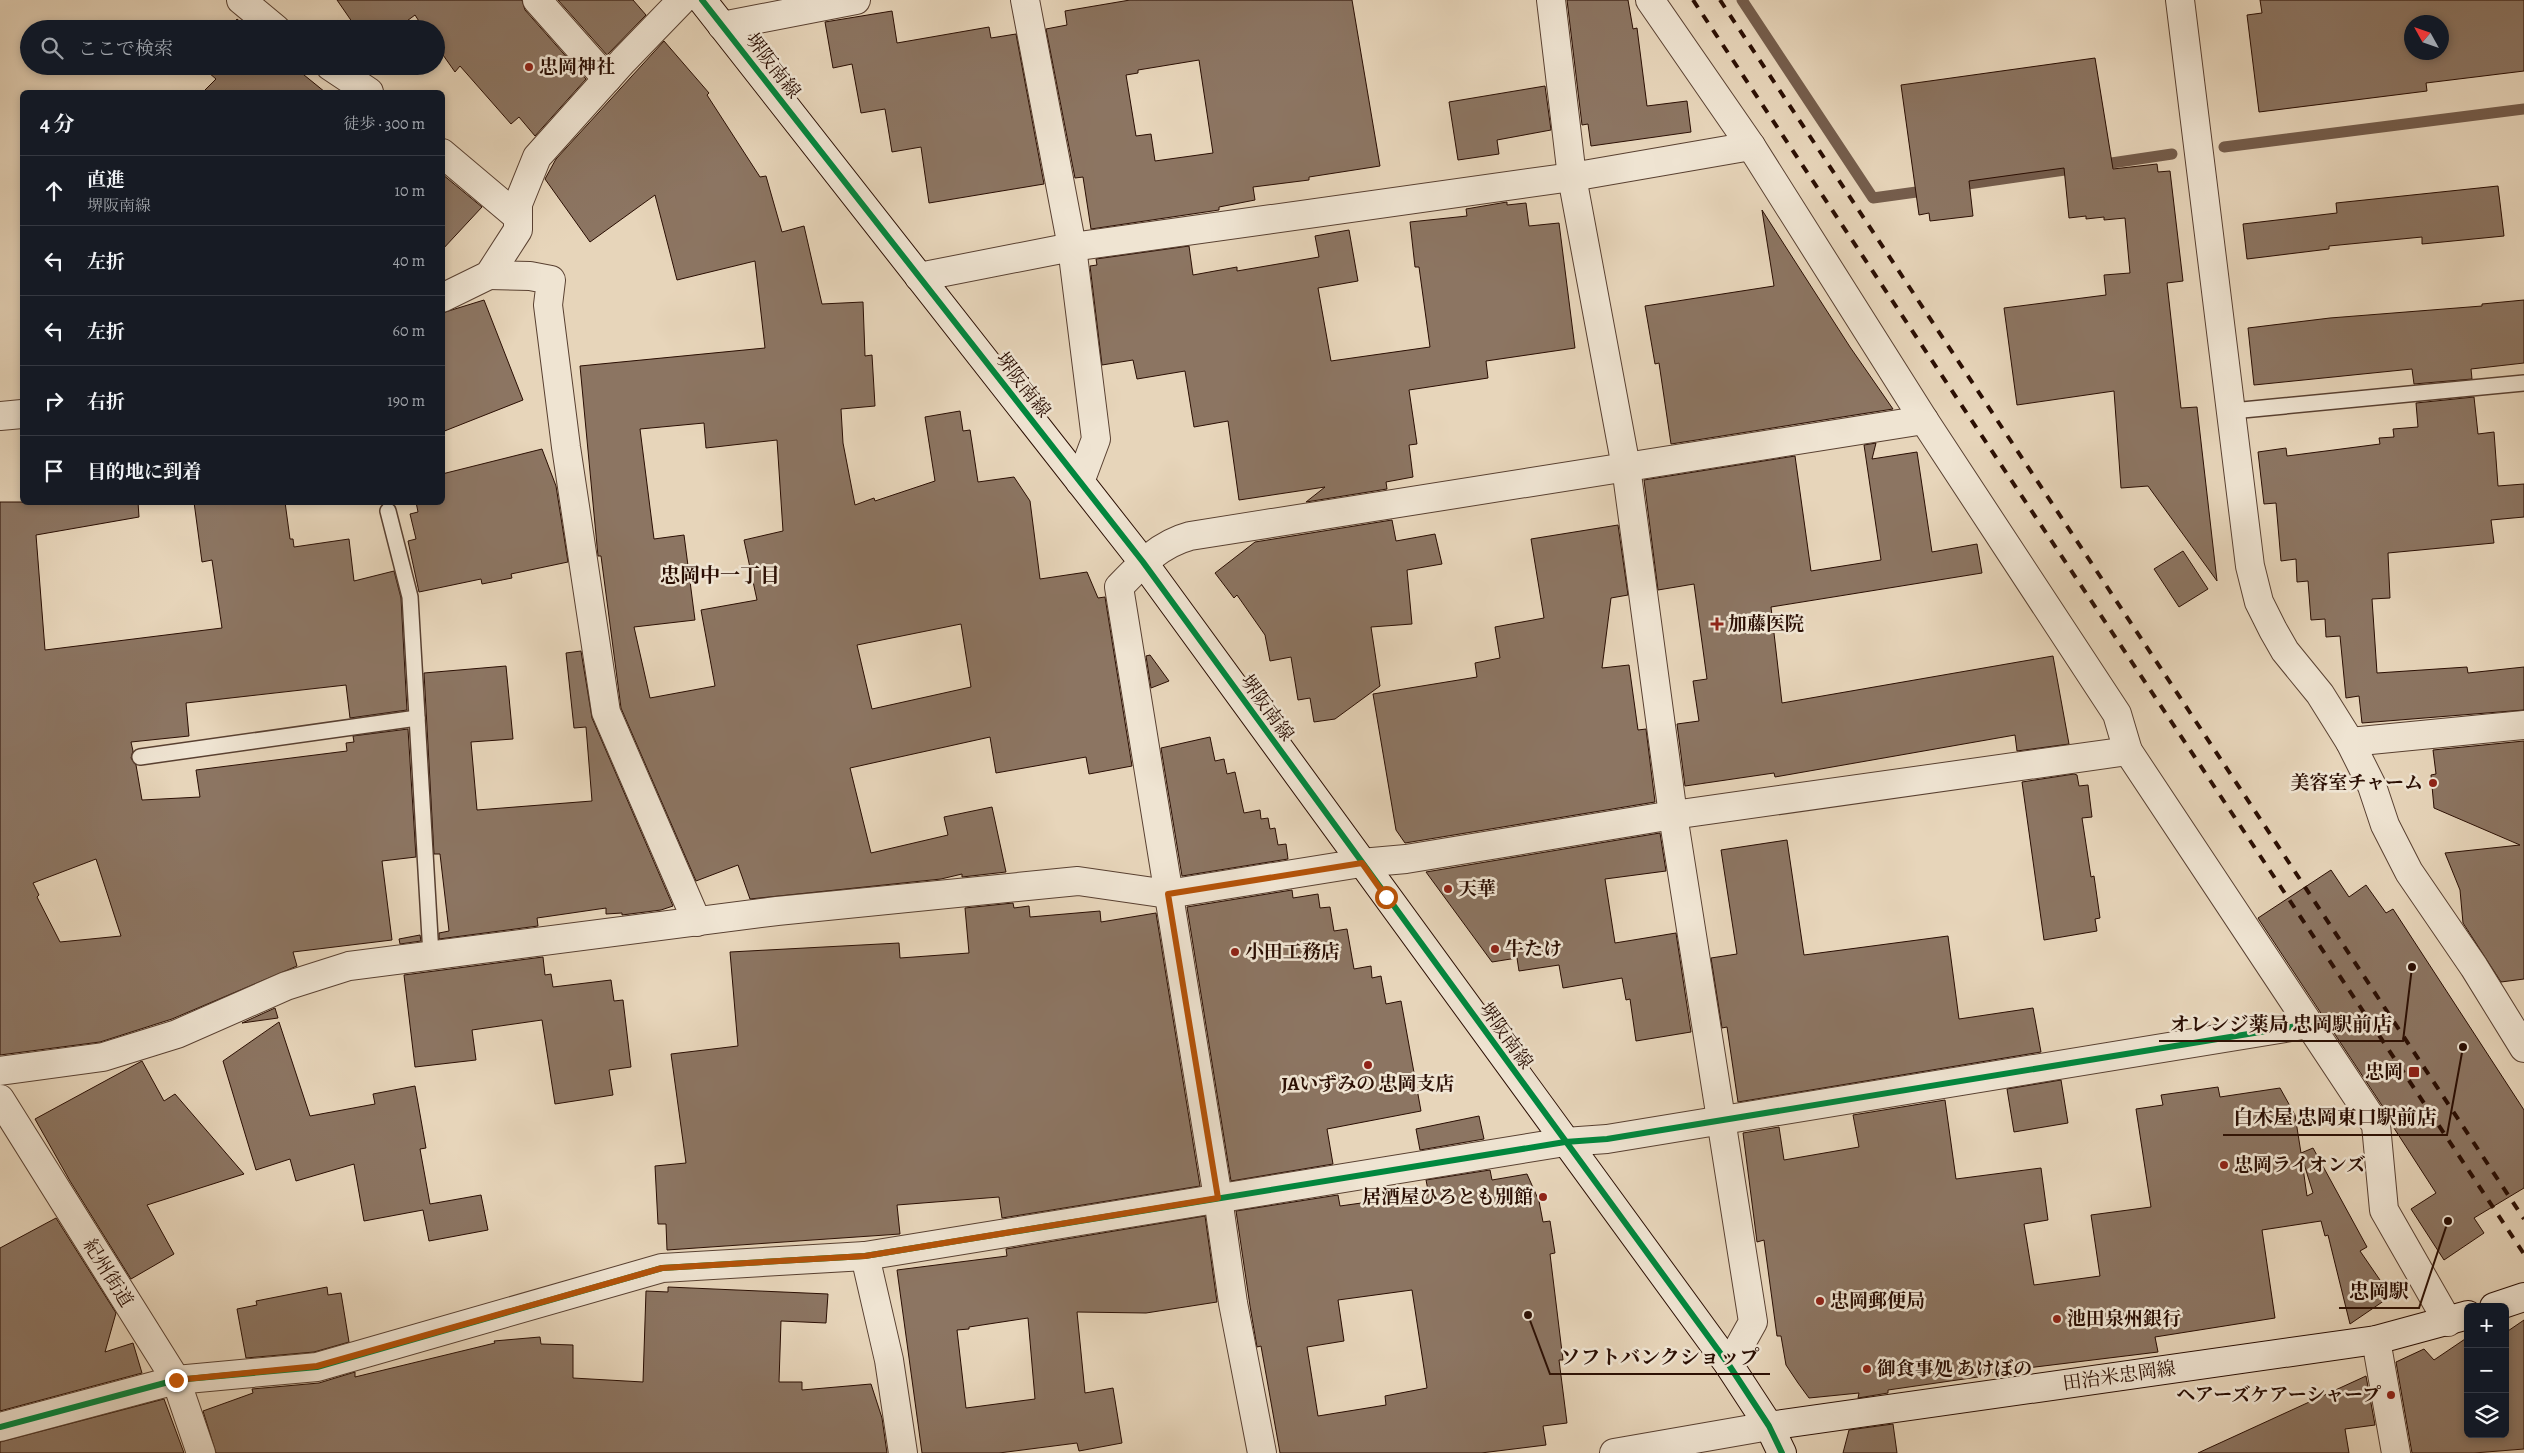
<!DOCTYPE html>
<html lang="ja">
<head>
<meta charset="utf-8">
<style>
  :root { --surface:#171b24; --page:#242831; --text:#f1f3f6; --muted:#9ea1a6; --line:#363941 }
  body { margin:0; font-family:Alegreya,"Noto Serif JP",serif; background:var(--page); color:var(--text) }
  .controls { position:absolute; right:15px; bottom:15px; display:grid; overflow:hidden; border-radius:8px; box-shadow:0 2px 8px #0003 }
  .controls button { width:45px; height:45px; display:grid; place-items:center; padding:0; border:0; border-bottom:1px solid var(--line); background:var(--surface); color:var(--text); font:25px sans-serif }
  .compass { position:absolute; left:2404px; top:15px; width:45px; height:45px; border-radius:50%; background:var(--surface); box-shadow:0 2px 8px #0003; rotate:310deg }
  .stop { position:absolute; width:15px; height:15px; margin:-11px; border:4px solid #b45309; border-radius:50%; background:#fff }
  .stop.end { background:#b45309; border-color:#fff; box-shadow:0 1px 5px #0008 }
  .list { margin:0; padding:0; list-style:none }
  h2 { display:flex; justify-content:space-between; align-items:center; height:65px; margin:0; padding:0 20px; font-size:21px }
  h2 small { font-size:16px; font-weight:400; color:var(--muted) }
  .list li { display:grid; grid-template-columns:32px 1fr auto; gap:15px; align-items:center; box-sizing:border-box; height:70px; padding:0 20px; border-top:1px solid var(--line) }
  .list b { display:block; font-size:19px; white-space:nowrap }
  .list p { margin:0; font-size:16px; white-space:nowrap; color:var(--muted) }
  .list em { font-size:16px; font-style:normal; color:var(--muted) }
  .icon { flex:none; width:28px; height:28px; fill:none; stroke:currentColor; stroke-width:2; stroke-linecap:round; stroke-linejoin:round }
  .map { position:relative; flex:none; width:2524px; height:1453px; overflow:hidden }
  .search { position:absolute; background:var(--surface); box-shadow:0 2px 8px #0003; left:20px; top:20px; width:425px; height:55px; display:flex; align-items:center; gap:12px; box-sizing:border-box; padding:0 18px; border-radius:28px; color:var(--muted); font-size:19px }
  .panel { position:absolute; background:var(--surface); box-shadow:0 2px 8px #0003; left:20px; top:90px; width:425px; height:415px; border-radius:8px }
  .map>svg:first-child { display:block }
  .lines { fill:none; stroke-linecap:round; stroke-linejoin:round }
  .stream { stroke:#755d4c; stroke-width:11 }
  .building { fill:#8c7562; stroke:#2a0e03; fill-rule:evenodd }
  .service-casing { stroke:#594031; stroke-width:18 }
  .minor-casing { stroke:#594031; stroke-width:30 }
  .tertiary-casing { stroke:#594031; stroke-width:30 }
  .secondary-casing { stroke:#2a0e03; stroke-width:30 }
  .service { stroke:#efe4d2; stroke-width:15 }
  .minor { stroke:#efe4d2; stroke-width:28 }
  .tertiary { stroke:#efe4d2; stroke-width:28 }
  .secondary { stroke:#efe4d2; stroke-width:28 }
  .rail { stroke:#2a0e03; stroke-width:4; stroke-dasharray:9 9; stroke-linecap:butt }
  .cycleway-casing { stroke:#efe4d2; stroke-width:9 }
  .cycleway { stroke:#00873e; stroke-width:6 }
  .route { stroke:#b45309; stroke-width:6 }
  .poi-dot { fill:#8f2418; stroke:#efe4d2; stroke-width:2 }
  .labels { text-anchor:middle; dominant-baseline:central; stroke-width:5; stroke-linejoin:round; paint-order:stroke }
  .street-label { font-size:19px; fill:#2a0e03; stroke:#efe4d2 }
  .poi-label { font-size:19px; font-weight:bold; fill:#2a0e03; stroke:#efe4d2; text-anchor:start }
  .neighbourhood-label { font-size:20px; font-weight:bold; fill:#2a0e03; stroke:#efe4d2 }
  .leader { fill:none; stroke:#2a0e03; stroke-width:2 }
  .callout-dot { fill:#2a0e03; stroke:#efe4d2; stroke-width:2 }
  .callout-label { font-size:20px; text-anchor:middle; font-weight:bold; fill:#2a0e03; stroke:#efe4d2; stroke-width:5; stroke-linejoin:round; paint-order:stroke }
</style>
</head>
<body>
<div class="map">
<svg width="2524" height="1453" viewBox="0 0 2524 1453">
  <rect width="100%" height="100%" fill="#e7d5ba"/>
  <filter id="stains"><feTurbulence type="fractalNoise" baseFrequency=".004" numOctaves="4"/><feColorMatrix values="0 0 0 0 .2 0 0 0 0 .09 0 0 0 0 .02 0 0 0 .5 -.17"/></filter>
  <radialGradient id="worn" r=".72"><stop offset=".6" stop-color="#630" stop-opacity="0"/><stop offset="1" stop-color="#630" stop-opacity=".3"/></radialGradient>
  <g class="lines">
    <g class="stream">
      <polyline points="1742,0 1873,198 1931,190"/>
      <polyline points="2224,147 2524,109"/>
      <polyline points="2098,165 2172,154"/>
      <polyline points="1954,186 2079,168"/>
    </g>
  </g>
  <g class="building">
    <polygon points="337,0 522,0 525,10 586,79 535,136 519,117 511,124 460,66 455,72 436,45 436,29 424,29 415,15 396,29 357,29"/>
    <polygon points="558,0 633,0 646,15 607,55"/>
    <path d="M1130 0H1352L1380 166 1309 177V180L1253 187 1255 200 1219 207V210L1091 229 1083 177 1075 178 1046 29 1067 25 1065 11ZM1199 60 1213 153 1155 161 1151 134 1136 136 1126 75 1138 73V70Z"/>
    <polygon points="1567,0 1628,0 1633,29 1637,28 1647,106 1687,101 1691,132 1591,146 1588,124 1582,125"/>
    <path d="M2260 0H2524V71L2426 83 2427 91 2259 112 2247 15 2262 13ZM2412 22H2442V52H2412Z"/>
    <polygon points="892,11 897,43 989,27 991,38 1016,34 1044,184 929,203 921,147 892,152 885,109 861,113 852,64 833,68 825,22"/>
    <polygon points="237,19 249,29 229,29"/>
    <path d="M664 41 709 93 707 95 760 177 766 176 782 232 804 226 822 304 863 302 865 356 872 355 875 406 841 409 843 443 855 505 874 498 875 501 935 481 925 417 960 411 963 431 970 430 978 482 1014 477 1030 501 1040 579 1087 572 1098 598 1105 597 1132 766 1089 774 1086 757 996 773 990 737 850 768 871 853 948 835 944 817 992 807 1006 872 962 877V874L941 879 750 899 738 865 696 881 621 708 601 556H598L580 366 765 348 755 261 677 280 655 195 590 242 545 179 556 159ZM704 423 706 448 777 440 783 531 744 540 757 600 701 610 715 686 650 698 634 627 695 620 684 535 654 539 640 429ZM961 624 971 687 872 709 857 645Z"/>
    <polygon points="2095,58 2113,169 2157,164 2158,172 2170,171 2183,281 2167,283 2181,408 2197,407 2217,581 2148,486 2121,488 2114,391 2017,405 2004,308 2106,295 2104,275 2130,273 2125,218 2104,220 2104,217 2086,219 2086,216 2069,218 2064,168 1969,181 1973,216 1930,221 1929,213 1919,215 1901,85"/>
    <polygon points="201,66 293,66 325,92 203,92 216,79"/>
    <polygon points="1545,86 1551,130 1497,140 1499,154 1458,160 1449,102"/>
    <polygon points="442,174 482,207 442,250"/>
    <polygon points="2498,186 2504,236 2422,244 2422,237 2329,246 2329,249 2247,259 2243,224 2337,213 2336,203"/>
    <polygon points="1507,202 1507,205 1526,203 1529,226 1559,223 1575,348 1486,361 1488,378 1409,390 1417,444 1409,445 1413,477 1386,482 1387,489 1306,502 1325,487 1239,500 1228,421 1194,427 1185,371 1137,379 1133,360 1102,365 1090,266 1097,265 1096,259 1189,246 1193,275 1237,267 1237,271 1319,257 1315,236 1349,230 1358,281 1318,288 1331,361 1430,347 1419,267 1415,267 1410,222 1467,216 1466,209"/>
    <polygon points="1762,210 1850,347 1893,409 1671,444 1659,363 1655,364 1645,306 1774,286"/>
    <polygon points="484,300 523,400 442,432 442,313"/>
    <polygon points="2524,300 2524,363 2471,369 2472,379 2414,384 2412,369 2254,385 2248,328 2330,318 2482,306 2482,304"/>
    <polygon points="2474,397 2478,434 2494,432 2498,486 2524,484 2524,517 2491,520 2494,543 2388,553 2390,598 2372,599 2377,673 2467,667 2468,673 2524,667 2524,710 2362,723 2359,696 2346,698 2340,636 2326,637 2325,619 2311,620 2308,581 2297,582 2296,559 2281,561 2276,503 2264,504 2258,452 2286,448 2287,456 2380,444 2379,438 2394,437 2393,429 2418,427 2416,403"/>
    <polygon points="1876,443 1872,459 1917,452 1932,552 1977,544 1982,573 1771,607 1782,703 2053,656 2069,744 2017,751 2015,735 1775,777 1774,773 1685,786 1677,724 1699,721 1693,681 1707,679 1694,584 1658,590 1644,480 1795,456 1811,571 1881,560 1864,445"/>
    <polygon points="542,449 556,486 568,562 511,574 512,578 482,584 481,579 419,592 408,541 416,539 410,514 418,512 416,502 442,502 442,474"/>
    <path d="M0 502H138L139 517 36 535 45 650 222 628 212 560 202 562 194 502H285L290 539H293L294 547 349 539 354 581 394 571 401 598 407 710 350 718 346 685 186 703 189 736 131 742 133 751 131 758 136 765 142 800 200 797 196 770 347 751 346 743 354 742 353 736 408 729 416 857 382 861 392 940 293 952 297 966 172 1019 100 1042 0 1055ZM96 859 121 936 60 942 37 897 39 895 33 883Z"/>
    <polygon points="1392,520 1396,541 1435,534 1442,564 1407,570 1412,624 1371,627 1380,686 1335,719 1314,722 1310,698 1298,700 1291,657 1270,661 1265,635 1237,595 1234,598 1215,573 1255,542"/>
    <polygon points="1618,525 1628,595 1611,598 1602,668 1629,665 1638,730 1646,729 1655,802 1405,843 1396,830 1373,694 1477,677 1475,663 1500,658 1495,627 1544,618 1531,539"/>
    <polygon points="2183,551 2208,589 2179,607 2154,569"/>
    <polygon points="581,651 592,718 673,906 661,910 622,915 622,913 606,914 606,908 537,918 538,926 439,939 439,933 449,931 440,854 434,854 424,673 506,666 513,739 471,742 477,810 592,801 586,727 574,728 566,653"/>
    <polygon points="1150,655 1169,681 1151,688 1146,656"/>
    <polygon points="1210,737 1215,761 1224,759 1227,774 1235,772 1244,813 1260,810 1261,819 1268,818 1270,829 1275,828 1278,845 1286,844 1288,859 1182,876 1161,748"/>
    <polygon points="2524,741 2524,979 2501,982 2463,923 2460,890 2445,853 2520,845 2434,808 2431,775 2436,774 2433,750"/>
    <polygon points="2074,774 2077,775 2079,786 2088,785 2092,817 2082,818 2091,877 2094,876 2100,918 2095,919 2097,931 2044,940 2022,782"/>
    <polygon points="1660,833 1666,871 1605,879 1615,943 1676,933 1691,1032 1636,1041 1630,999 1626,1000 1622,978 1563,988 1559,965 1519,971 1517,958 1492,962 1426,872"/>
    <polygon points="1787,840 1804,955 1948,936 1959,1019 2033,1008 2041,1052 1738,1102 1727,1027 1722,1028 1711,958 1737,954 1721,850"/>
    <polygon points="2331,870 2349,897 2366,885 2386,913 2393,909 2524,1110 2524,1188 2474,1218 2484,1233 2444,1260 2411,1209 2436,1193 2392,1125 2389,1116 2258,918"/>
    <polygon points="1292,890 1293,898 1318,894 1320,908 1330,907 1334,931 1347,929 1354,969 1371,966 1372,978 1381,976 1386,1004 1401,1001 1421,1111 1327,1129 1333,1164 1231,1181 1187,907"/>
    <polygon points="1013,903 1014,908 1029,906 1030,917 1100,911 1101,922 1156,913 1200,1186 1002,1218 999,1197 897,1205 900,1234 667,1250 666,1224 658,1224 655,1166 686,1163 671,1054 738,1046 730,952 899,943 900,958 969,953 965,908"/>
    <polygon points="420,935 421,941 400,944 399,939"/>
    <polygon points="543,957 545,975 551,974 553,987 611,980 614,1001 623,1000 631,1067 609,1070 613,1095 555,1104 542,1020 472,1030 476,1060 415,1067 404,975"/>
    <polygon points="275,1008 278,1018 242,1023"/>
    <polygon points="279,1022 310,1116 375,1104 373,1094 415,1086 426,1148 420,1149 430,1204 481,1195 488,1230 429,1241 423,1210 364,1221 354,1164 296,1181 290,1159 256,1170 223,1061"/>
    <polygon points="142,1061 164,1101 175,1094 244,1174 147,1205 174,1254 131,1279 70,1181 35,1119"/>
    <polygon points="2061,1080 2068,1123 2014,1132 2007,1089"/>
    <path d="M2218 1087 2220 1097 2280 1088 2295 1115 2301 1153 2313 1148 2367 1247 2360 1251 2391 1296 2350 1324 2328 1235 2325 1236 2321 1221 2262 1230 2275 1318 2155 1337 2158 1352 1978 1374V1377L1888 1390V1393L1858 1398 1859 1393 1809 1398 1798 1383 1786 1365 1781 1336H1777L1764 1240 1757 1242 1743 1133 1779 1127 1784 1160 1859 1147 1853 1115 1945 1100 1956 1179 2041 1168 2048 1220 2024 1224 2034 1285 2100 1276 2091 1215 2151 1207 2136 1109 2163 1105 2161 1095ZM2301 1154 2313 1193 2307 1196Z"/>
    <polygon points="1479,1116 1484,1139 1420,1150 1416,1129"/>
    <path d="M1490 1170 1492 1180 1527 1174 1539 1201 1543 1222 1550 1221 1555 1253 1550 1254 1563 1360H1559L1567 1423 1543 1426 1546 1445 1481 1453H1280L1261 1346 1257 1347 1250 1306 1236 1211 1338 1195 1340 1206 1397 1198V1195L1428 1190 1426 1180ZM1412 1290 1427 1388 1385 1396 1386 1405 1318 1416 1307 1347 1344 1341 1338 1300Z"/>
    <path d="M1205 1216 1217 1302 1146 1313 1077 1312 1085 1393 1113 1388 1122 1443 1079 1451 1077 1443 999 1453H922L897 1270 1007 1256 1006 1249ZM1028 1318 1035 1399 966 1408 957 1330 969 1329V1327Z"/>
    <polygon points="56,1218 116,1313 105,1352 133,1343 142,1373 0,1411 0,1248"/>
    <polygon points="327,1287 328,1295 341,1293 349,1342 314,1352 246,1358 237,1309 257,1305 256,1301"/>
    <polygon points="668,1287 828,1294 826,1323 781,1321 779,1382 802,1382 802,1390 871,1384 882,1418 887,1453 216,1453 203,1411 253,1393 252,1389 319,1383 355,1372 355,1377 495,1343 494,1341 540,1337 541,1344 573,1345 573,1378 643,1382 646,1291 668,1292"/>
    <polygon points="2524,1320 2524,1449 2474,1453 2412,1453 2396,1362 2424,1349 2434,1360 2468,1337 2468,1434 2505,1434 2505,1333"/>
    <polygon points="2366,1376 2375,1425 2345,1429 2349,1453 2198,1453"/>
    <polygon points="164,1399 184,1453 0,1453 0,1442"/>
    <polygon points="1893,1424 1897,1453 1843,1453 1849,1430"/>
  </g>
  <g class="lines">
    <g class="service-casing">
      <g id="service">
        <polyline points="2232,411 2524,383"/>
        <polyline points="388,511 410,597 431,955"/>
        <polyline points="140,757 417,718"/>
      </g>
    </g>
    <g class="minor-casing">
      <g id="minor">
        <polyline points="241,0 276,29"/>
        <polyline points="537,0 607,79"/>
        <polyline points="1025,0 1072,247 1096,439 1080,482"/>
        <polyline points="1551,0 1572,177 1626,467 1673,815 1753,1322 1729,1365"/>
        <polyline points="1650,0 1751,146 1924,420 2117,714 2128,751 2376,1125 2384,1210 2448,1322"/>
        <polyline points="722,26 856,0"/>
        <polyline points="330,66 369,92"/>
        <polyline points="442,153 518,217"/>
        <polyline points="489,275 530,276 551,280 548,305 566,447 606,712 697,922"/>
        <polyline points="919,277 1072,247 1572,177 1751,146"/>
        <polyline points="442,298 489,275 518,230 518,204 537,157 623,61 682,0"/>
        <polyline points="0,416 22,414"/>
        <polyline points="2350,742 2524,725"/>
        <polyline points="0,1071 103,1057 177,1034 286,986 349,966 777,911 1078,881 1168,894 1361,863 1406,859 1673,815 2128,751"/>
        <polyline points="0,1099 176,1380 201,1453"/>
        <polyline points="865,1256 889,1360 903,1453"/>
        <polyline points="2376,1340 2396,1453"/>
        <polyline points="0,1427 176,1380 317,1367 662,1268 865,1256 1565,1142 1607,1139 2309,1024"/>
        <path d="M1262 1453 1233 1303 1218 1198 1119 587C1140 565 1160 544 1190 536L1924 420"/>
        <polyline points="1614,1453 1769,1426"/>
      </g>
    </g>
    <g class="tertiary-casing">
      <polyline id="tertiary" points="2180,0 2250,566 2259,602 2273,630 2285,651 2320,694 2350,742 2372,786 2385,825 2409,872 2474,967 2524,1048"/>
    </g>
    <g class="secondary-casing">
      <g id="secondary">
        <polyline points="702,0 1143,562 1729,1365 1769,1426 1782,1453"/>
        <polyline points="2494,1307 2524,1297"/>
        <polyline points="1769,1426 2376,1340 2468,1315"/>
      </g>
    </g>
    <use href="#service" class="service"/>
    <use href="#minor" class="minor"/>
    <use href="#tertiary" class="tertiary"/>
    <use href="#secondary" class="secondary"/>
    <g class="rail">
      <polyline points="1693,0 2524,1254"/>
      <polyline points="1720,0 2524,1219"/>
    </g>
    <g class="cycleway-casing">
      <g id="cycleway">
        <polyline points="702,0 1143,562 1729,1365 1769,1426 1782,1453"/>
        <polyline points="0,1427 176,1380 317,1367 662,1268 865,1256 1565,1142 1607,1139 2309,1024"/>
      </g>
    </g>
    <use href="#cycleway" class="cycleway"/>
  </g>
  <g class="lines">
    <polyline class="route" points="176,1380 317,1366 662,1268 865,1256 1218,1198 1168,894 1362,863 1386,897"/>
  </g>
  <g class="poi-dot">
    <circle cx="529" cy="67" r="5"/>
    <path d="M1714.5 616.5h5v5h5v5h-5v5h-5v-5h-5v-5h5z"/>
    <circle cx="2433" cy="783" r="5"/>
    <circle cx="1448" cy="889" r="5"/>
    <circle cx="1495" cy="949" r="5"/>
    <circle cx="1235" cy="952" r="5"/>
    <circle cx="1368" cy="1065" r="5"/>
    <rect x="2408" y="1066" width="12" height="12" rx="2.5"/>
    <circle cx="2224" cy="1165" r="5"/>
    <circle cx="1543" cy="1197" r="5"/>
    <circle cx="1820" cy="1301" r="5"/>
    <circle cx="2057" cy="1319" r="5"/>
    <circle cx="1867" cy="1369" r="5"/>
    <circle cx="2391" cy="1395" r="5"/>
  </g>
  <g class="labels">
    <g class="street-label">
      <text transform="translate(773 66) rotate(52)">堺阪南線</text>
      <text transform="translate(1023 385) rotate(52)">堺阪南線</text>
      <text transform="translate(1267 708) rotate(54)">堺阪南線</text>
      <text transform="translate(1506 1036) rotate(54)">堺阪南線</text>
      <text transform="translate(108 1273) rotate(58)">紀州街道</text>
      <text transform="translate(2119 1376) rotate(-8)">田治米忠岡線</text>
    </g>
    <g class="poi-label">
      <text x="539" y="67">忠岡神社</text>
      <text x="1728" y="624">加藤医院</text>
      <text x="2423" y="783" text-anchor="end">美容室チャーム</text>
      <text x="1458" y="889">天華</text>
      <text x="1505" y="949">牛たけ</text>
      <text x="1245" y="952">小田工務店</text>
      <text x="2403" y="1072" text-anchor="end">忠岡</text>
      <text x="1368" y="1084" text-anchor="middle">JAいずみの 忠岡支店</text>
      <text x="2234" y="1165">忠岡ライオンズ</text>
      <text x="1533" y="1197" text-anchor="end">居酒屋ひろとも別館</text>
      <text x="1830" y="1301">忠岡郵便局</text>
      <text x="2067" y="1319">池田泉州銀行</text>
      <text x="1877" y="1369">御食事処 あけぼの</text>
      <text x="2381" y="1395" text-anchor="end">ヘアーズケアーシャープ</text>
    </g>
    <g class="neighbourhood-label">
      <text x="720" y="575">忠岡中一丁目</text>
    </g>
  </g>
  <path class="leader" d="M2412 967L2403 1041H2159M2463 1047L2447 1135H2223M2448 1221L2419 1308H2339M1528 1315L1550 1374H1770"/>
  <g class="callout-dot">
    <circle cx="2412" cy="967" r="5"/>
    <circle cx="2463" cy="1047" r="5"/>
    <circle cx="2448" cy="1221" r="5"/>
    <circle cx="1528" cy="1315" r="5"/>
  </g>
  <g class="callout-label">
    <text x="2281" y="1031">オレンジ薬局 忠岡駅前店</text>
    <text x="2335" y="1124">白木屋 忠岡東口駅前店</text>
    <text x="2379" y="1298">忠岡駅</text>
    <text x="1660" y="1364">ソフトバンクショップ</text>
  </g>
  <rect width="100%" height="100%" filter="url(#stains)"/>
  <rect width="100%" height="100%" fill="url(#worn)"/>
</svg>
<div class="controls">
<button>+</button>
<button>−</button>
<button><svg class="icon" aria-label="layers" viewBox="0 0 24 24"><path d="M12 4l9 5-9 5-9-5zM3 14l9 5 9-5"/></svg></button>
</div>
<svg class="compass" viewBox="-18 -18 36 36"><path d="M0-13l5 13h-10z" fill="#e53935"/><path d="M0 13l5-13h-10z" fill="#9ea1a6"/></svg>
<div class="stop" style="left:1386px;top:897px"></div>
<div class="stop end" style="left:176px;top:1380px"></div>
<div class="search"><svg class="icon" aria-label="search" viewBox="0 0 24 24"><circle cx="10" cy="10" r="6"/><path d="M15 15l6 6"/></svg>ここで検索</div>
<section class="panel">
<h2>4 分<small>徒歩 · 300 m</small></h2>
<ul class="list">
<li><svg class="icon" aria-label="ahead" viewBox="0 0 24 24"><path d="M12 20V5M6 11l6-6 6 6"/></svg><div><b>直進</b><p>堺阪南線</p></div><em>10 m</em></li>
<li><svg class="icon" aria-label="left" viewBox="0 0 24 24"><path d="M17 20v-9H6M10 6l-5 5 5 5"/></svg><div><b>左折</b></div><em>40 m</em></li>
<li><svg class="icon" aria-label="left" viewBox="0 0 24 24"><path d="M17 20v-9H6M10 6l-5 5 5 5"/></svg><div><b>左折</b></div><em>60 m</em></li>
<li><svg class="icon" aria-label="right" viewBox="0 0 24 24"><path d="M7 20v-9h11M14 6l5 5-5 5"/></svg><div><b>右折</b></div><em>190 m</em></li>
<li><svg class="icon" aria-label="arrive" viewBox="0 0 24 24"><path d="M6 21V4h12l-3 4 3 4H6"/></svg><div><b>目的地に到着</b></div></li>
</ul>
</section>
</div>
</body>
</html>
